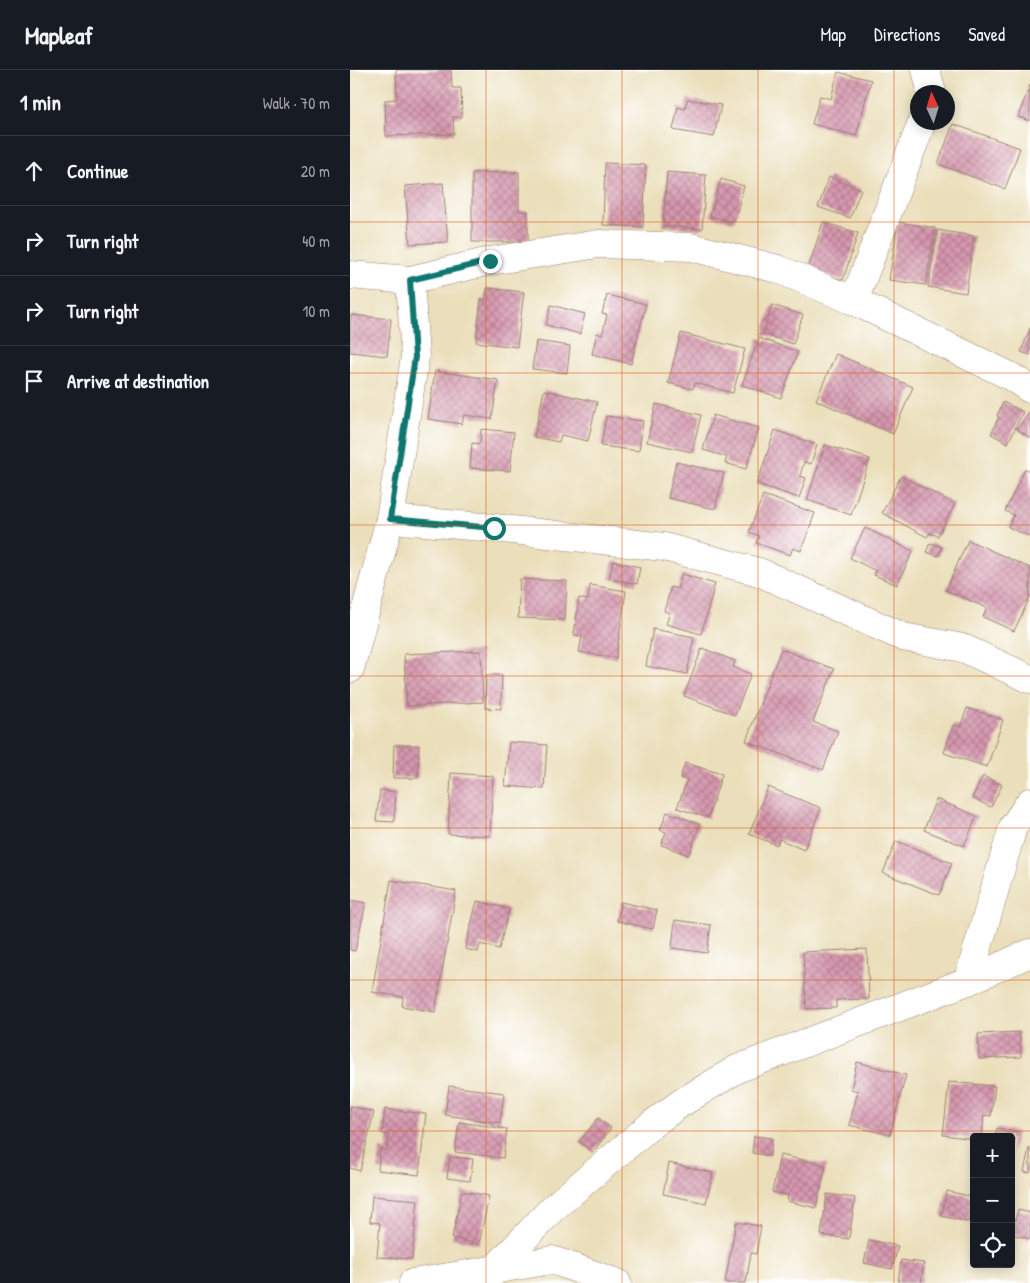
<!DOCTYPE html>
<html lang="en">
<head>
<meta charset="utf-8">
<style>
  :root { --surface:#171b24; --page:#20242c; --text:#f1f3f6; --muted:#9ea1a6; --line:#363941 }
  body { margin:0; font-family:"Patrick Hand",sans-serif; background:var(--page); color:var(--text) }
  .controls { position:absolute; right:15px; bottom:15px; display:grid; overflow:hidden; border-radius:5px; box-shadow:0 2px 12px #0003 }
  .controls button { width:45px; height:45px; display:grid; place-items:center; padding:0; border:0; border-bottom:1px solid var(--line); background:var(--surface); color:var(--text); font:25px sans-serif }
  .compass { position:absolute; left:560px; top:15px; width:45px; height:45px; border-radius:50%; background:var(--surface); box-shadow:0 2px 12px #0003; rotate:356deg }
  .stop { position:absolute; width:15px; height:15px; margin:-11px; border:4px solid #0f766e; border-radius:50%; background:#fff }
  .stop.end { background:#0f766e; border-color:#fff; box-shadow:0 1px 5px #0008 }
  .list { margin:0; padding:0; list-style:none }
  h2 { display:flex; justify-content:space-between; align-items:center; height:65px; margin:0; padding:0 20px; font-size:21px }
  h2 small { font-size:16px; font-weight:400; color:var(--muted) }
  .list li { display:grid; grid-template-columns:32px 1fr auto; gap:15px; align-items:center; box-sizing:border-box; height:70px; padding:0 20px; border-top:1px solid var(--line) }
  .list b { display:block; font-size:19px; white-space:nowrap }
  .list em { font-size:16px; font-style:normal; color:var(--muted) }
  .icon { flex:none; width:28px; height:28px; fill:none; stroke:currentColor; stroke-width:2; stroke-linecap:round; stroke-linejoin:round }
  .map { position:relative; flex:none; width:680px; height:1213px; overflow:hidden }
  header { display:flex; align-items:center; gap:30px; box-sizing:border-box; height:70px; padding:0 25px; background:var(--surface); border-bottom:1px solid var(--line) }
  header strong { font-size:24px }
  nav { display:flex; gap:28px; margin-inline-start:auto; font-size:18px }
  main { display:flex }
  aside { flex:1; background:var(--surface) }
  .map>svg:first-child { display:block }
  .building { fill:url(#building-cross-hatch) }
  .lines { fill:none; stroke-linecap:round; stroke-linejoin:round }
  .minor-casing { stroke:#9a7f73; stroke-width:29 }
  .minor { stroke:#fff; stroke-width:28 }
  .route { stroke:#0f766e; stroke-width:6 }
  .grid { fill:none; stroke:#d8530f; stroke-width:1; stroke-opacity:0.55 }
</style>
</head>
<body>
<header>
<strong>Mapleaf</strong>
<nav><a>Map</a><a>Directions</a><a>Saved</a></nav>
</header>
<main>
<aside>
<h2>1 min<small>Walk · 70 m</small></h2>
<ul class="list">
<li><svg class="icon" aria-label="ahead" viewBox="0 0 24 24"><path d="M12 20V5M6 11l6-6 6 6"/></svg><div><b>Continue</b></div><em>20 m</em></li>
<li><svg class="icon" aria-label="right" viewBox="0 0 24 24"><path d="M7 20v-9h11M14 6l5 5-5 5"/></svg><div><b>Turn right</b></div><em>40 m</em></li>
<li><svg class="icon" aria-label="right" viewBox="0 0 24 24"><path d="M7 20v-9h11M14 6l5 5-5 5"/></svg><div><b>Turn right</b></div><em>10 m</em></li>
<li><svg class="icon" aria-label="arrive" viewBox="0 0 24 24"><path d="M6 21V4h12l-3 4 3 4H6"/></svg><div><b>Arrive at destination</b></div></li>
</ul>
</aside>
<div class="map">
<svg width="680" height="1213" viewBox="0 0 680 1213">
  <defs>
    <pattern id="building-cross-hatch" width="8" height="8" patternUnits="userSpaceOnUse" patternTransform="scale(1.25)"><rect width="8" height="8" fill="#d698ae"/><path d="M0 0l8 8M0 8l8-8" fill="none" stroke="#b07b8e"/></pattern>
  </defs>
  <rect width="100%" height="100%" fill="#fff"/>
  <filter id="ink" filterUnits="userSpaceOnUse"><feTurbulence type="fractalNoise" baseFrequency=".02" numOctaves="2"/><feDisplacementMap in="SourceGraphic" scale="10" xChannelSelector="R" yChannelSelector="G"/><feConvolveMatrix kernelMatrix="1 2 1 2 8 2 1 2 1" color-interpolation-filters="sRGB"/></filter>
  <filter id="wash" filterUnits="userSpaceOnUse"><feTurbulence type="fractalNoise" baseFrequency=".0096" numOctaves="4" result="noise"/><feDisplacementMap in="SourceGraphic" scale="20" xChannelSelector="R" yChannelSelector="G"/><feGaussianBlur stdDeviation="1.12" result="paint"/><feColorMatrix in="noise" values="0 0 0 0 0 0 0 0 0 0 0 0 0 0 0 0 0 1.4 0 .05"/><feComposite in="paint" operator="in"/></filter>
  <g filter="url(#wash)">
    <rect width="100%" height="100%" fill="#ebdfbb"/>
    <g id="blocks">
      <g class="building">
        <polygon points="46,0 101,0 102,18 111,18 112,47 103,47 104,64 36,66 35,30 47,29"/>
        <polygon points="488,2 521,10 506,66 462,54 470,26 481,29"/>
        <polygon points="680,15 680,51 668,47"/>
        <polygon points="337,29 371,35 364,67 323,60 328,37 335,39"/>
        <polygon points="603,54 670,78 655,119 588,94"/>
        <polygon points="255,93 296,95 293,157 253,155"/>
        <polygon points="169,102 169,141 178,141 178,172 122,172 122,103"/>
        <polygon points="317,102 356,105 352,159 313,156"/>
        <polygon points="479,107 511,119 500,148 468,137"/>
        <polygon points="371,109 394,116 384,152 360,146"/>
        <polygon points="93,113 98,172 60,174 55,116"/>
        <polygon points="473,152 508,163 493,210 458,199"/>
        <polygon points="548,152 585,158 576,215 539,210"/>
        <polygon points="587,160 624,166 616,223 578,217"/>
        <polygon points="137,218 174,222 167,277 126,272 131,229 135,230"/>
        <polygon points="257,225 296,234 281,294 242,284 247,263 252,265 257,245 252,244"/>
        <polygon points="201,235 235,244 230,264 196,255"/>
        <polygon points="422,235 453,245 443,274 413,264"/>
        <polygon points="1,245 41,249 37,286 0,282"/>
        <polygon points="680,258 680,285 671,282"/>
        <polygon points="331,263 395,279 383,323 345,313 343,319 318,313"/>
        <polygon points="409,268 448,282 431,328 392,315"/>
        <polygon points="186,271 220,276 217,303 182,299"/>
        <polygon points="486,284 563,317 543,364 466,330"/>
        <polygon points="85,301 148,310 142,349 114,345 112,354 78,349"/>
        <polygon points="194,320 247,332 238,371 211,365 209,372 184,367"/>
        <polygon points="653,332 673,342 658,373 641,364 649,347 647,346"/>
        <polygon points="306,334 351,345 342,382 297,372"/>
        <polygon points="680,341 680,368 667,359"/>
        <polygon points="363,345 409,358 396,399 375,393 377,387 353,380"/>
        <polygon points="256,346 293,351 289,381 251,376"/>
        <polygon points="131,359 164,362 160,401 120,398 122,373 130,374"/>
        <polygon points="425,360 467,375 461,394 454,392 450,406 456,408 449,428 407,414"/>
        <polygon points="475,375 520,389 501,445 457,430"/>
        <polygon points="326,392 374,403 365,439 318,428"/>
        <polygon points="675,399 680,401 680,467 658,457 664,445 655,441"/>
        <polygon points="551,406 605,434 588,466 580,463 577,467 532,443"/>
        <polygon points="413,425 465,443 451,481 443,478 440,485 406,473 409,466 399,462"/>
        <polygon points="515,458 563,481 547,515 524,505 526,501 500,488"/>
        <polygon points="618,470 680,498 680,527 664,561 633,547 637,538 596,520"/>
        <polygon points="580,473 592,477 588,486 576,482"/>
        <polygon points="263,491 290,497 287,514 259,509"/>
        <polygon points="332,504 365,514 351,564 316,554 320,543 314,541 321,517 327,519"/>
        <polygon points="170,509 217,511 215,550 168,548"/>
        <polygon points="240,515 276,521 266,588 229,582 232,566 224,565 229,528 238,530"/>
        <polygon points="303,559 344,567 337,604 296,596"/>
        <polygon points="352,578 385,591 383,597 401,604 385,645 334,626"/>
        <polygon points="431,579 484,599 463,652 488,661 473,700 396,671"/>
        <polygon points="131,581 133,632 57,636 54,584"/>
        <polygon points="136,605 152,605 151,639 135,638"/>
        <polygon points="617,638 653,650 637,697 594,683 603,655 610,657"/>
        <polygon points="159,672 197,675 194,719 155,716"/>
        <polygon points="44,675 69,675 68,708 43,708"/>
        <polygon points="335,693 372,704 358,748 327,738 337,710 330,708"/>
        <polygon points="101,703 143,706 140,766 98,764"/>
        <polygon points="633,706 652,715 641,737 622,728"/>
        <polygon points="418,717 471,738 454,780 429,769 427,775 399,764"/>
        <polygon points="30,720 46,722 44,752 26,751"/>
        <polygon points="586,729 627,746 614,776 574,760"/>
        <polygon points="317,742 350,754 339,785 311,775 316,762 310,760"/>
        <polygon points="546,771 602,793 589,825 533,803"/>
        <polygon points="41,810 106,821 85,942 52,936 53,927 22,922"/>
        <polygon points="0,830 16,833 5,881 0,880"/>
        <polygon points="127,831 159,839 149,879 130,874 128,882 115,879"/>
        <polygon points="271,832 307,840 303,859 267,851"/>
        <polygon points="325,850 361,855 357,883 322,878"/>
        <polygon points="517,879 519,929 486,930 486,938 456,939 453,882"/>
        <polygon points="669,962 671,987 629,989 628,964"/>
        <polygon points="507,992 556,1005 540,1065 499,1055 508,1021 501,1019"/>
        <polygon points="599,1012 645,1016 641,1046 634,1045 632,1067 624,1067 624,1069 593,1065"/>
        <polygon points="99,1016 154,1023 150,1053 95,1045"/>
        <polygon points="0,1036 24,1042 10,1101 0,1098"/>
        <polygon points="35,1039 76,1044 69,1105 28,1100 30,1079 37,1080 39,1065 32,1064"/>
        <polygon points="248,1048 261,1058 243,1082 229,1072"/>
        <polygon points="109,1052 157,1059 153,1088 105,1082"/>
        <polygon points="647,1058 667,1062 662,1082 661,1067 645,1067"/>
        <polygon points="404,1066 422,1068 420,1086 402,1083"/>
        <polygon points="679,1078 680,1078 680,1103 674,1102"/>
        <polygon points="430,1085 476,1095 466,1138 437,1131 438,1125 422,1122"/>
        <polygon points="100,1087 123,1089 120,1111 97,1108"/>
        <polygon points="319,1093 363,1103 356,1133 313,1124"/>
        <polygon points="112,1121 139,1126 129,1174 102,1168"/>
        <polygon points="597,1121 623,1127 618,1152 591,1146"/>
        <polygon points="477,1124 505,1128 499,1169 471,1165"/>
        <polygon points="22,1126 68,1130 62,1189 27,1187 30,1153 20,1152"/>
        <polygon points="668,1140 680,1143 680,1169 661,1164"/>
        <polygon points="386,1152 411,1156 406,1184 401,1183 396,1213 375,1213"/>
        <polygon points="519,1170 548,1176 542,1199 514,1193"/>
        <polygon points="551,1190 574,1193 571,1213 548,1213"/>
      </g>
    </g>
  </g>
  <g filter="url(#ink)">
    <use href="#blocks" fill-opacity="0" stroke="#9a7f73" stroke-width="1"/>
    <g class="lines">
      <g class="minor-casing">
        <g id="minor">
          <polyline points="576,0 581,19 580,22"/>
          <polyline points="0,205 60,210 140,191 248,174 341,177 428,199 504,231 660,306 680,319"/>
          <polyline points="504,231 572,52"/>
          <polyline points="40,449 144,458 314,477 409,502 553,567 613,578 680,609"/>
          <polyline points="0,599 40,449 65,287 60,210"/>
          <polyline points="618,911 663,757 680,732"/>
          <polyline points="63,1213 202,1190 267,1213"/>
          <polyline points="135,1213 144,1200 202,1139 301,1055 331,1033 387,999 618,911 680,883"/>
        </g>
      </g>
      <use href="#minor" class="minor"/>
    </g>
  </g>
  <g class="lines" filter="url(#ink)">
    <polyline class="route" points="140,191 60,210 65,287 40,449 144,458"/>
  </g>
  <path class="grid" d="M136 0V1213M272 0V1213M408 0V1213M544 0V1213M0 152H680M0 303H680M0 455H680M0 606H680M0 758H680M0 910H680M0 1061H680"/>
</svg>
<div class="controls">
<button>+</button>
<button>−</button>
<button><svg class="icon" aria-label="locate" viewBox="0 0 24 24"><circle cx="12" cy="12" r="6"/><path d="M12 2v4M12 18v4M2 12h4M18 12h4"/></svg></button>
</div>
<svg class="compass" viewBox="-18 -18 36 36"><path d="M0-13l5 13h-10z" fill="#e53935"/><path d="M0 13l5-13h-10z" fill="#9ea1a6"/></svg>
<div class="stop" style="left:144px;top:458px"></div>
<div class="stop end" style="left:140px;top:191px"></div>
</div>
</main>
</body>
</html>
